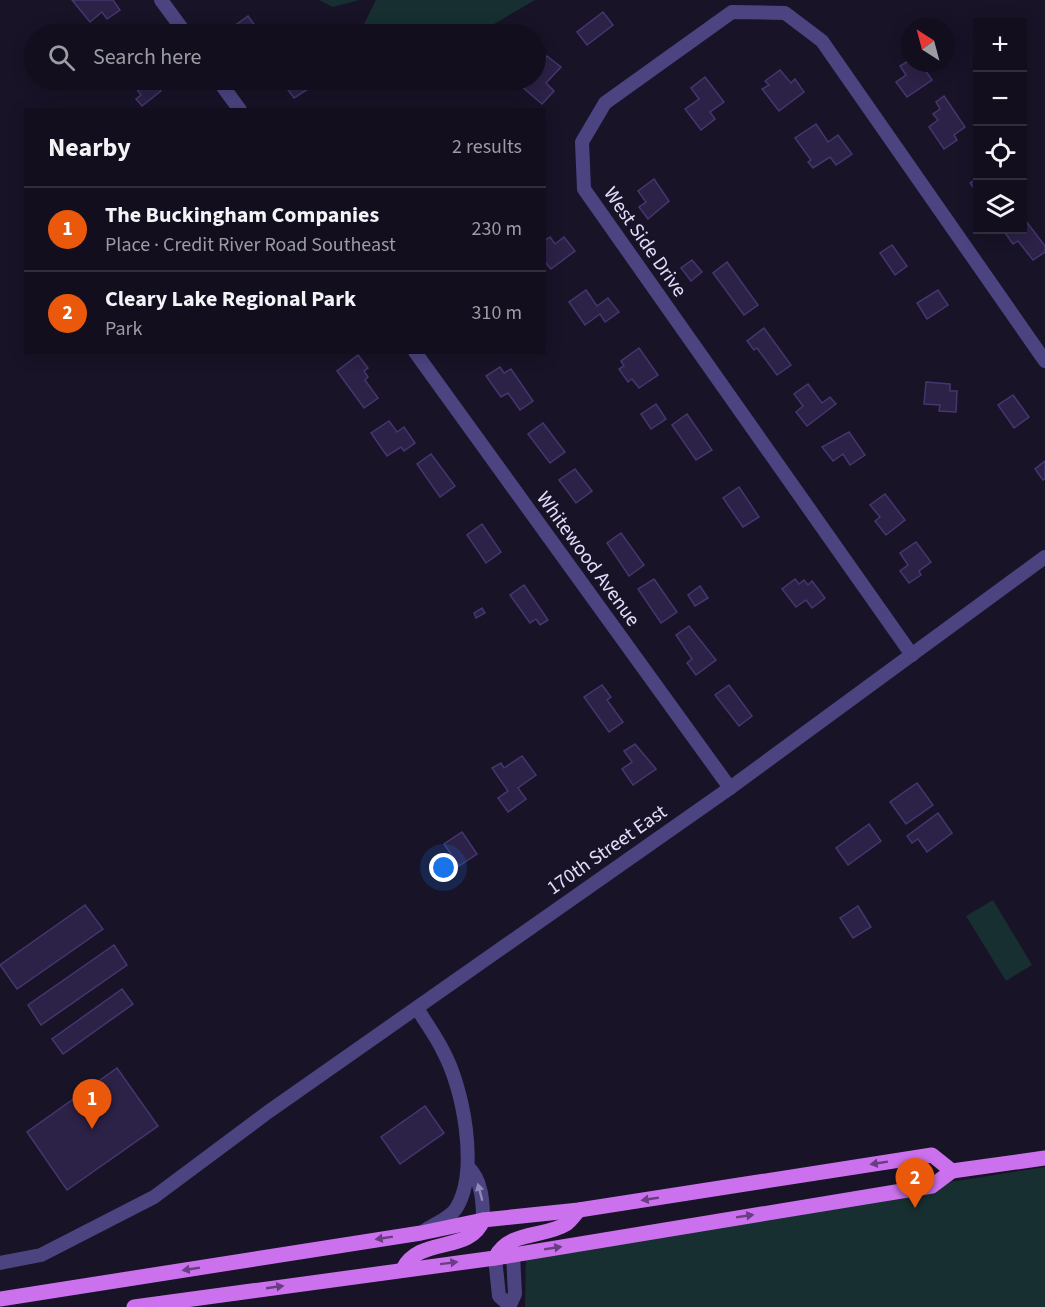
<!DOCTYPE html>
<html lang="en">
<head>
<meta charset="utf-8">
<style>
  :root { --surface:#120e1d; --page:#1b1726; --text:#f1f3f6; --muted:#9c9ca4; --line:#312e3b; --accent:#ea580c }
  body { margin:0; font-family:"Source Sans 3",sans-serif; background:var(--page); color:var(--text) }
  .controls { position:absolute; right:18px; top:18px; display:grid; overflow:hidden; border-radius:0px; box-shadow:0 3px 15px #0003 }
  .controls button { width:54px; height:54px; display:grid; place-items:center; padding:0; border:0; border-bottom:2px solid var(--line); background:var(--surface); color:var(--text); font:30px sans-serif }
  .compass { position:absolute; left:901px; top:18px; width:54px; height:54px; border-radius:50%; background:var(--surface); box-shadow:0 3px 15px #0003; rotate:324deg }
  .you { position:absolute; left:444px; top:868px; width:21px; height:21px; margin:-15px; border:4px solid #fff; border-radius:50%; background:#1a73e8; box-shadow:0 0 0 9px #1a73e833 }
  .badge { display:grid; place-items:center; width:39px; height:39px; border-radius:50%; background:var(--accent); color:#fff; font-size:20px; font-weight:700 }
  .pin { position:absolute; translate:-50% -50px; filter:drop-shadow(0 2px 3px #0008) }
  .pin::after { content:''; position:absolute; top:32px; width:21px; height:18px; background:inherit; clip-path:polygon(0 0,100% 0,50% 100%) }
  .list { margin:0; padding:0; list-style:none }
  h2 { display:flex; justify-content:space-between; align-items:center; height:78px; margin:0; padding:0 24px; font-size:26px }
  h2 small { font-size:20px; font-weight:400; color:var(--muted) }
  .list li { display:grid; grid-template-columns:39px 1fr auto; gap:18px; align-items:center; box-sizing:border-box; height:84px; padding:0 24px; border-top:2px solid var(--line) }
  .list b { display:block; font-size:22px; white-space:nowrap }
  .list p { margin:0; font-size:20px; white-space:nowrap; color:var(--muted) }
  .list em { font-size:20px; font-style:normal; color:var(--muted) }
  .icon { flex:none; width:33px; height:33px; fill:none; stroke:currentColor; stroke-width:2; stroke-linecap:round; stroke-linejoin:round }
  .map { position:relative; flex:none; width:1045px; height:1307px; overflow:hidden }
  .search { position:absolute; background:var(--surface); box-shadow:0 3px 15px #0003; left:24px; top:24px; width:522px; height:66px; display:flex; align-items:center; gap:15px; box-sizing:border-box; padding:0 21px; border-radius:33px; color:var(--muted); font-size:22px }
  .panel { position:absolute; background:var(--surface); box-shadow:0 3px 15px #0003; left:24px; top:108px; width:522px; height:246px; border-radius:0px }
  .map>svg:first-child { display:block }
  .green { fill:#172f30 }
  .building { fill:#2c2146; stroke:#46366f; stroke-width:1.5 }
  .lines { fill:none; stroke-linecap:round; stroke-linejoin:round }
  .minor { stroke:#4b4481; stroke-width:14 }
  .major { stroke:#cb71ee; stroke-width:15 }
  .oneway { fill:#693d81 }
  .oneway2 { fill:#8f89b8 }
  .labels { text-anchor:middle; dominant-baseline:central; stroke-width:5; stroke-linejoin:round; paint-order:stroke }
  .street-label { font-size:20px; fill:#e3ddfb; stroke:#181327 }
</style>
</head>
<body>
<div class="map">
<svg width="1045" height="1307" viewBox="0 0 1045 1307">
  <rect width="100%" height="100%" fill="#181327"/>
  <g class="green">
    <polygon points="319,0 359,0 333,7"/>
    <polygon points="376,0 535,0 477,34 359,34"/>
    <polygon points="993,900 1032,965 1006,981 966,916"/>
    <polygon points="1045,1167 1045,1307 525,1307 526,1249"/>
  </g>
  <g class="building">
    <polygon points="72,0 113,0 120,10 107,19 102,12 90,22"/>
    <polygon points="603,12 613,25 587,45 577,32"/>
    <polygon points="248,16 261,34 239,34 233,27"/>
    <polygon points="547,56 561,67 546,83 554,91 542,104 521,86 526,80 536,80 536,69"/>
    <polygon points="910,60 910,63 920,63 932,80 907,97 896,82 906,75 900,66"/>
    <polygon points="780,70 791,83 795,79 804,92 779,111 762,89 769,85 765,81"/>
    <polygon points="705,77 724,102 710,112 715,119 701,130 685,109 699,99 691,88"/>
    <polygon points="133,80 152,80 161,91 142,106 136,99 141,95 131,81"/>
    <polygon points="274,80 301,80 308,89 294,98 282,82 278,85"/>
    <polygon points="944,96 965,127 954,135 957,140 944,149 929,127 938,120 933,114 940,109 936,102"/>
    <polygon points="816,124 828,142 838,135 852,154 836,165 830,157 813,168 808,162 811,160 795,138"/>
    <polygon points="978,178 978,193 970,183"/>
    <polygon points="654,179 669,201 648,219 639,207 646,202 638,191"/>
    <polygon points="1022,216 1045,246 1045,252 1033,260 1018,241 1013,244 1003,230 1022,230"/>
    <polygon points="550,237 555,244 564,237 575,251 551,269 544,261 544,241"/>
    <polygon points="892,245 907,266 895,275 880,253"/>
    <polygon points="692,260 702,272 691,281 681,268"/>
    <polygon points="727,262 758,305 744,315 713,273"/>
    <polygon points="586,290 597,306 608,298 619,312 605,322 600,314 585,325 569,302"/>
    <polygon points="938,290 948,305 927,319 917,303"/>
    <polygon points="764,328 791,365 777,375 757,348 754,350 747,341"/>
    <polygon points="639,348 658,375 639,388 632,379 628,382 619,369 624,366 621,361"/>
    <polygon points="358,355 368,368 364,371 368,377 365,380 378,398 364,408 337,371"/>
    <polygon points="500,367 504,373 511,369 533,401 520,410 508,393 501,397 486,376"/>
    <polygon points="926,382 950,384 950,391 957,391 956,412 939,411 940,405 924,404"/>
    <polygon points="808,384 822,403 830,397 836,404 807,426 796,412 803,406 794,394"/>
    <polygon points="1013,395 1029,417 1014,428 998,405"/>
    <polygon points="656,404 666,419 651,429 641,414"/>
    <polygon points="687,414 712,450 696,460 672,425"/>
    <polygon points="389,421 397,432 404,427 415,443 404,451 401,447 387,456 371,433"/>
    <polygon points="543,423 565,452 550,463 528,434"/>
    <polygon points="849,432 865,455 850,465 843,454 833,461 822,447"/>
    <polygon points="431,454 455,486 440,497 417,464"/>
    <polygon points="1045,461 1045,479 1043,480 1035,469"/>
    <polygon points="575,469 592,491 576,503 559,480"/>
    <polygon points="739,487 759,517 743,527 723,498"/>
    <polygon points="885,494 905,520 886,535 875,521 880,517 870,505"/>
    <polygon points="482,524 501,552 486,563 467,535"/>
    <polygon points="621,533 644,565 629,576 607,543"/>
    <polygon points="916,542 931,562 919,571 921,575 909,583 900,571 908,565 900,553"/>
    <polygon points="654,579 677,612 661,623 638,589"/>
    <polygon points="795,579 799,584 804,580 808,585 812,581 825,598 812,608 806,600 796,607 782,589"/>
    <polygon points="524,585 548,620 540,625 536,619 530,623 510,595"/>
    <polygon points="700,586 708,598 695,606 688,595"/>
    <polygon points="482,608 485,613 476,618 474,613"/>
    <polygon points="689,626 716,660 696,675 687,663 692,659 676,635"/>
    <polygon points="602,685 611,697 607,700 623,722 609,732 584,697"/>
    <polygon points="729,685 752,716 739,726 715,695"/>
    <polygon points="635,744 656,769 633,785 622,769 632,762 624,751"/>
    <polygon points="522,756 536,775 518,788 526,799 508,812 498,798 508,791 492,768 501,763 504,768"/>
    <polygon points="917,783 933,805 906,824 890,802"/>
    <polygon points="938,813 952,833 927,852 918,839 912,843 907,836"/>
    <polygon points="869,824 881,841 848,865 836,848"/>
    <polygon points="462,832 477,854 459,866 444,844"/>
    <polygon points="85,905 103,929 17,989 0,965"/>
    <polygon points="858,906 871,927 853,938 840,918"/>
    <polygon points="114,945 127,965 41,1025 28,1005"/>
    <polygon points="122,989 133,1004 63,1054 52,1039"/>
    <polygon points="117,1068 158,1126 67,1190 27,1132"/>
    <polygon points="425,1106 444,1133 400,1164 381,1137"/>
  </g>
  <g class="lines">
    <g class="minor">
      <polyline points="161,0 186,34"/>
      <polyline points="218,80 240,110"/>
      <polyline points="415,352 730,788"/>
      <polyline points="912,655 584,189 582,142 605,103 732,12 785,13 822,41 1045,361"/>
      <path d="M417 1008C425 1022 436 1036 443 1051 463 1087 479 1169 457 1207 451 1218 434 1224 424 1231"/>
      <path d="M468 1167C482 1180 483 1202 483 1220"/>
      <polyline points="495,1258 499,1296 509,1305"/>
      <polyline points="0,1263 41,1255 154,1197 268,1112 730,788 1045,557"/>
      <polyline points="509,1307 515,1294 513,1255"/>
    </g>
    <g class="major">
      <path d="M495 1258C509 1230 544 1238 566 1224 571 1221 575 1214 579 1210"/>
      <path d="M403 1269C419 1236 470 1254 483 1220"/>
      <polyline points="0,1299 421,1233 483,1220 579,1210 932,1155 952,1171"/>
      <polyline points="134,1307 495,1258 932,1186 952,1171 1045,1158"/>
    </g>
  </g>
  <defs><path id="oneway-solid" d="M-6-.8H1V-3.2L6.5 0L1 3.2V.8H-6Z" transform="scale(1.5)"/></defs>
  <g class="oneway">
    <use href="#oneway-solid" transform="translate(879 1163) rotate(171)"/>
    <use href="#oneway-solid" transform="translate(650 1199) rotate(171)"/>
    <use href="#oneway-solid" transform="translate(745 1216) rotate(-9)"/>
    <use href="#oneway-solid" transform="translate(384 1238) rotate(171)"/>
    <use href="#oneway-solid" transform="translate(553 1248) rotate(-9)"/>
    <use href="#oneway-solid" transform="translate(449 1263) rotate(-7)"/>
    <use href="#oneway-solid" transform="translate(191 1269) rotate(171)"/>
    <use href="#oneway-solid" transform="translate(275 1287) rotate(-8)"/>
  </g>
  <use class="oneway2" href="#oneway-solid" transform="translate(480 1192) rotate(-105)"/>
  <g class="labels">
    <g class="street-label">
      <text transform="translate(645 242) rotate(55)">West Side Drive</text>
      <text transform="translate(588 559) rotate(54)">Whitewood Avenue</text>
      <text transform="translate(607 850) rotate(-35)">170th Street East</text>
    </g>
  </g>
</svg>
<div class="controls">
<button>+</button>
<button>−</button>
<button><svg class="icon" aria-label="locate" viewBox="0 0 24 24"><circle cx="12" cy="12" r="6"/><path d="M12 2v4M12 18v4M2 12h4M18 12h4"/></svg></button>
<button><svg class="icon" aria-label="layers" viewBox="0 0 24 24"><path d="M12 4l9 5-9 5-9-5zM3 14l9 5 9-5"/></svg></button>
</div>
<svg class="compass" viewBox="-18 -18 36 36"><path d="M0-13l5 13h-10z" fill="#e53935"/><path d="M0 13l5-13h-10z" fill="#9c9ca4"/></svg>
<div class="you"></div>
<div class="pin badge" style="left:92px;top:1129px">1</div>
<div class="pin badge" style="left:915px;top:1208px">2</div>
<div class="search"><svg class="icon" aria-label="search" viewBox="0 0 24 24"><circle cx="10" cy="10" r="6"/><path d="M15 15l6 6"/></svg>Search here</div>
<section class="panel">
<h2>Nearby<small>2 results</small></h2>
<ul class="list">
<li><span class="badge">1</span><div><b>The Buckingham Companies</b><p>Place · Credit River Road Southeast</p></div><em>230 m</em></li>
<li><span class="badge">2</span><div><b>Cleary Lake Regional Park</b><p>Park</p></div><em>310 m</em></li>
</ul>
</section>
</div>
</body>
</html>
